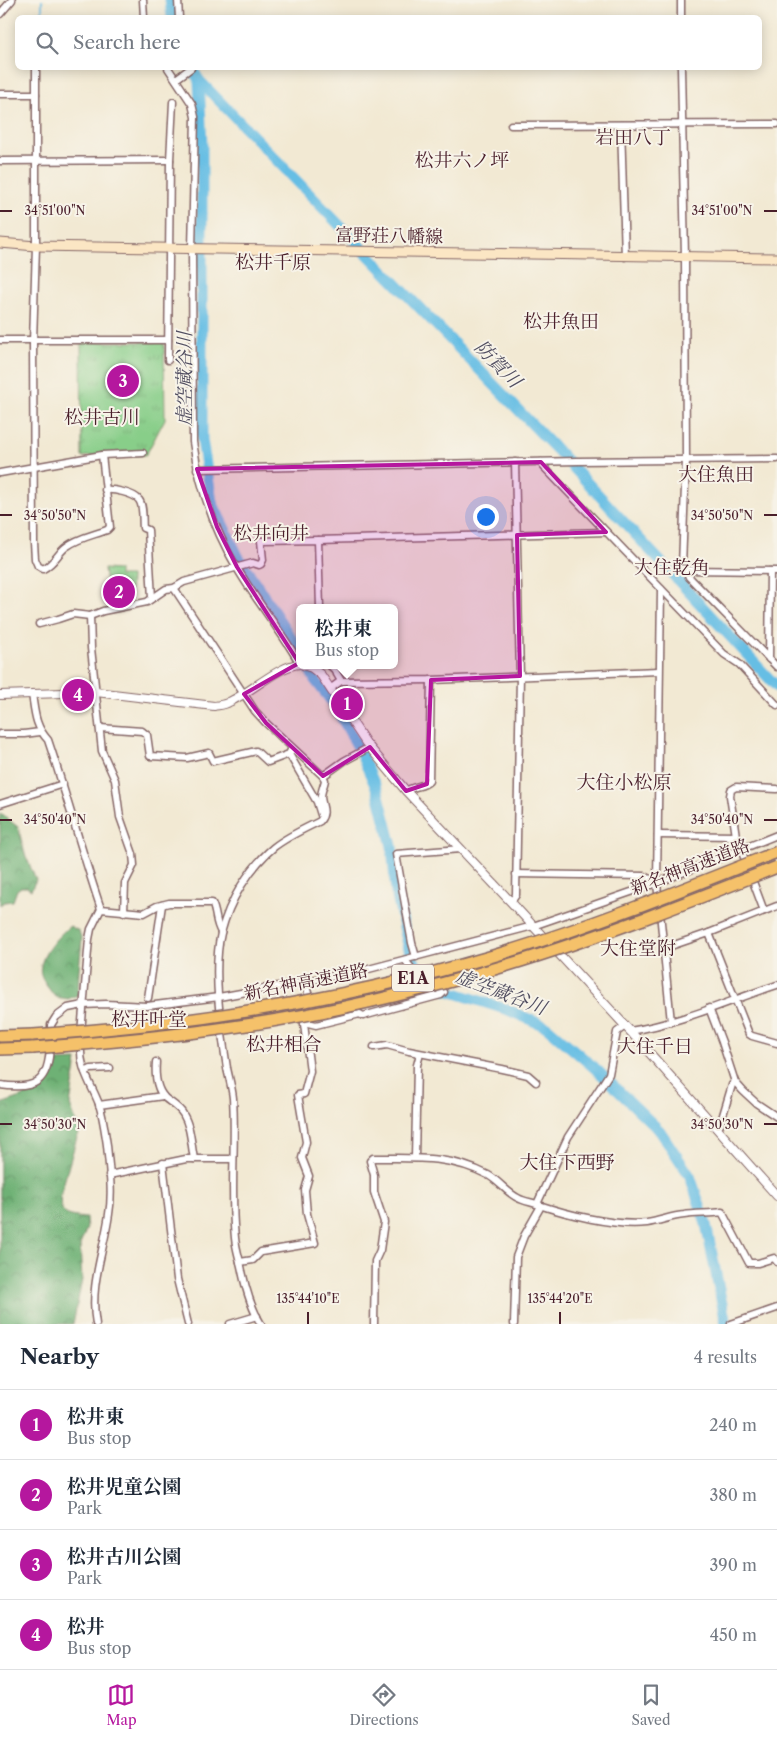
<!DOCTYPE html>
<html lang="en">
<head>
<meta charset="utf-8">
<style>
  :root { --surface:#fff; --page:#f6f6f7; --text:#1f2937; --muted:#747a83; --line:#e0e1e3; --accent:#b5179e }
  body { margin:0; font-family:"Libre Caslon Text","Noto Serif JP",serif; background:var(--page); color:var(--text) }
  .you { position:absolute; left:485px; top:516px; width:18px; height:18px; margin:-12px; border:4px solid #fff; border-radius:50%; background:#1a73e8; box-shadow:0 0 0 8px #1a73e833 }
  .badge { display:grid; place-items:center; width:32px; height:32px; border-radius:50%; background:var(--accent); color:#fff; font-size:16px; font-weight:700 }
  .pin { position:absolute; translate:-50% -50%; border:2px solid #fff; box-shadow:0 1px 5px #0006 }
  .popup { position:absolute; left:296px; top:604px; width:102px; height:65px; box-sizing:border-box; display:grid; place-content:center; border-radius:8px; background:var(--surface); filter:drop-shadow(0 1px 4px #0005); font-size:16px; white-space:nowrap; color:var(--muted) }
  .popup b { font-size:19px; color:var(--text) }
  .popup::after { content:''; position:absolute; left:50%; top:100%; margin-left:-10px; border:10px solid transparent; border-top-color:var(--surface) }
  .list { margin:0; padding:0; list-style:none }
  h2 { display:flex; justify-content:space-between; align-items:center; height:65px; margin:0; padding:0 20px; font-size:21px }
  h2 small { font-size:16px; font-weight:400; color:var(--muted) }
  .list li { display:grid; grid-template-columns:32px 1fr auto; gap:15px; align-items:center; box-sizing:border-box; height:70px; padding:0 20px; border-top:1px solid var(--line) }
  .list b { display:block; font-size:19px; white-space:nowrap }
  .list p { margin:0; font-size:16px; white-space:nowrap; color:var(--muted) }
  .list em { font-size:16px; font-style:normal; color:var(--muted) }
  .icon { flex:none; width:28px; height:28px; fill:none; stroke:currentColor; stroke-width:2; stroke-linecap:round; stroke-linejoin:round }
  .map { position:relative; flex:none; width:777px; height:1324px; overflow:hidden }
  .search { position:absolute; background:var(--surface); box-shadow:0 2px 12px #0003; left:15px; right:15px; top:15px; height:55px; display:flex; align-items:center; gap:12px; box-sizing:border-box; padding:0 18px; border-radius:8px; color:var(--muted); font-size:19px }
  .sheet { height:345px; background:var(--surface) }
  nav { display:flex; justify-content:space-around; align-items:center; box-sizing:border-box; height:70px; border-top:1px solid var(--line); background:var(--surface); font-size:14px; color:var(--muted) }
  nav a { display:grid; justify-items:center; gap:2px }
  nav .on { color:var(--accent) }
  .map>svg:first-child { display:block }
  .forest { fill:url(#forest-crowns); stroke:#5c6850 }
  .park { fill:url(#park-tufts); stroke:#69765a }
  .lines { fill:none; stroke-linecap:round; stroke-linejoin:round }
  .stream { stroke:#66bee4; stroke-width:2 }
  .river { stroke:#66bee4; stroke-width:11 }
  .minor-casing { stroke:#856666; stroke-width:9 }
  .tertiary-casing { stroke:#856666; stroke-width:10 }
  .secondary-casing { stroke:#856666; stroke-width:11 }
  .motorway-casing { stroke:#856666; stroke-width:14 }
  .minor { stroke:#fff; stroke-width:6 }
  .tertiary { stroke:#fff; stroke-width:8 }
  .secondary { stroke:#fbe6c4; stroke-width:9 }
  .motorway { stroke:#f5c16b; stroke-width:11 }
  .motorway-bridge-casing { stroke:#856666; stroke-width:14; stroke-linecap:butt }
  .motorway-bridge { stroke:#f5c16b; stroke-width:11 }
  .marked { fill:#b5179e; fill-opacity:0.2; stroke:#b5179e; stroke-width:4; stroke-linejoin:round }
  .ticks { fill:none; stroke:#4a1f2b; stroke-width:2 }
  .labels { text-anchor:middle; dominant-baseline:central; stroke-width:4; stroke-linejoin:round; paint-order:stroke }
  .shield { fill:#f7f3e8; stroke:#7e5f64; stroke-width:1 }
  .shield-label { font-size:16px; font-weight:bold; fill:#4a1f2b }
  .street-label { font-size:18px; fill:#4a1f2b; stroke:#f7f3e8 }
  .neighbourhood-label { font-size:19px; fill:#4a1f2b; stroke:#f7f3e8 }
  .water-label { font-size:19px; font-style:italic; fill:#524f62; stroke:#f7f3e8 }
  .ticks-label { font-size:12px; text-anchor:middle; fill:#4a1f2b; stroke:#f7f3e8; stroke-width:4; stroke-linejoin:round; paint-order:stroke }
</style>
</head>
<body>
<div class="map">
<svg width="777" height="1324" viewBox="0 0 777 1324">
  <defs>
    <pattern id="forest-crowns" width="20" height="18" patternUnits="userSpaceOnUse" patternTransform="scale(1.25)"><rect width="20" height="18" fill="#6eb175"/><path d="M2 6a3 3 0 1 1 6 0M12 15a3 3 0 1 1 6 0" fill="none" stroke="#5c8f60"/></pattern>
    <pattern id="park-tufts" width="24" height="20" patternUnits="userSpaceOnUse" patternTransform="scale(1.25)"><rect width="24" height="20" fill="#88ce89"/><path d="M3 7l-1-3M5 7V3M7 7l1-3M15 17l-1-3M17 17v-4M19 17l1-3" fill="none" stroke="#77b076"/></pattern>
  </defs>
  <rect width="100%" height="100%" fill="#f7f3e8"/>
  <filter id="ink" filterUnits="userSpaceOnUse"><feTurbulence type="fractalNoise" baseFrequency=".02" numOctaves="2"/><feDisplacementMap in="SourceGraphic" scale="10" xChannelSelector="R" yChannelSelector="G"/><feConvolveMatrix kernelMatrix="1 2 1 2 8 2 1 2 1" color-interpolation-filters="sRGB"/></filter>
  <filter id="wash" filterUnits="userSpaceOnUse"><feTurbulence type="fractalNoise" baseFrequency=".0096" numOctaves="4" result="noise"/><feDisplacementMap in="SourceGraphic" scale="20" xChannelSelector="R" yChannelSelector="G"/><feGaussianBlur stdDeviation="1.12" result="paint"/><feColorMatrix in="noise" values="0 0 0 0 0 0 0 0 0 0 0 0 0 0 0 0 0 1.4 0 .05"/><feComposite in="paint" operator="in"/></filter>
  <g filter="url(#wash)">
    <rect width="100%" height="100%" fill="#f2e9d3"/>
    <g class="forest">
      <polygon points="0,813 18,827 25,854 36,880 31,890 27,887 21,887 17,890 13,901 4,902 0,905"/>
      <path d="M70 926 79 931 82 940 79 970 78 995 68 999 55 997C51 991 45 985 42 978 34 961 58 935 70 926Z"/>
      <path d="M77 1060 70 1105 79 1130 61 1193C58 1216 67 1216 86 1218L87 1228 80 1245 82 1280 73 1324H0V1104C16 1099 47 1090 54 1072 55 1069 54 1064 55 1061Z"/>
    </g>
    <g class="park">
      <polygon points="81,342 164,342 165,419 146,455 102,455 82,457"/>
      <polygon points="104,569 119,570 119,576 131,576 130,603 109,607"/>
    </g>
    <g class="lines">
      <polyline class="stream" points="42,18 42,0"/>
      <g class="river">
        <polyline points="170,0 172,18"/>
        <polyline points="192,68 199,80 557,450 777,687"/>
        <polyline points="199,80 202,147 202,440 212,502 238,556 300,652"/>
        <polyline points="307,665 315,680 335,706 359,749 378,792 392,846 396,892 410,953 418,969 425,979 443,989 508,1010 547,1027 597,1070 660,1131 690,1176 706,1224 726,1324"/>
      </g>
    </g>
  </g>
  <g filter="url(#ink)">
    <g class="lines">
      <g class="minor-casing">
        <g id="minor">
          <polyline points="143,0 144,18"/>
          <polyline points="178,0 179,18"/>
          <polyline points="681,0 681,18"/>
          <polyline points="0,14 12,0"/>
          <path d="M168 68 192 104 195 117 192 249 193 442C199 486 214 529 237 568 256 601 281 630 300 664"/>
          <polyline points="176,79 191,68"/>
          <path d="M0 94H36V246L33 342 34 543 35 559 38 566 43 569C55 563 57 554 66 547 77 538 94 535 107 530L110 527 102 455"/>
          <polyline points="36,94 36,68"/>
          <polyline points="511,125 777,124"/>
          <polyline points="621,125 625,257"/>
          <polyline points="0,161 170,160"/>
          <polyline points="0,340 168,340"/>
          <polyline points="168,360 170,160 173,102"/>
          <polyline points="541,462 543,466 724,654 739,664 777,705"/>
          <polyline points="197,469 578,461 777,459"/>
          <polyline points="0,473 102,455 143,453"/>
          <path d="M105 490C113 489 134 493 139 500 144 506 142 521 143 528L148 530 152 598"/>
          <polyline points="318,540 606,532"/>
          <polyline points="682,566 686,570 689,577 777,667"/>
          <polyline points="678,568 682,566 686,460 685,257 681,68"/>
          <polyline points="686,570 777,571"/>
          <polyline points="174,588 255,711 266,723 323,776 344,761 370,747"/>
          <polyline points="661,589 657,883 671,1022"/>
          <polyline points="90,616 91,648 102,751 115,780 120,817 133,854 134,865 125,883 124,912"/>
          <polyline points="39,624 58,619 73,614 90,616 103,611 147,602 166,589 174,588 184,582 253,563 259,565 261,564 263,560 261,541 318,540 320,608"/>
          <polyline points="769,659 770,571"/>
          <polyline points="329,665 334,669 341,681"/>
          <polyline points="330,689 341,681 431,680 659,671"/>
          <path d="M32 694C35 713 35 726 48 740 67 796 82 853 101 909"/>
          <polyline points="100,728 142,731 147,735 150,756 187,758 209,753 213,761 256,751 268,762 289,754 292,748"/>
          <polyline points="0,734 24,734 40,732"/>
          <polyline points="289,754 317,802 321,815"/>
          <path d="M406 791C413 786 424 787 429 781L431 680"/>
          <polyline points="0,804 63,784"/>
          <polyline points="658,835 736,836 730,796 731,790 736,787 777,789"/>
          <polyline points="736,836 764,911"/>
          <polyline points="516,874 644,876 657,883"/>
          <polyline points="511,902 516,895 520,676 515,462"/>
          <polyline points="777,906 709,933 749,1034 752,1036 777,1043"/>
          <path d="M101 909 144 913 157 906 169 903H212C217 913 215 923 221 932"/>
          <polyline points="665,948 709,933"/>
          <polyline points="416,957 412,943 396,854 461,849"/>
          <polyline points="148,998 162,905"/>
          <polyline points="709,1008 722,1042 735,1082 743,1091 756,1103 777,1117"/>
          <polyline points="304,1022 316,1025 360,1014 363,1016 441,995 444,992 423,983 405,960"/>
          <path d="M630 1031C681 1023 728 1001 777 985"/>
          <polyline points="81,1033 89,939 91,929 101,909"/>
          <polyline points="51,1035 51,1025 56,1017 68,1008 83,1005 106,1004 147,1006 219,997 361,971 533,926 657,883 777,835"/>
          <path d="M81 1043C79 1069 90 1081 99 1104 103 1116 105 1132 107 1145 109 1168 113 1192 109 1214 104 1251 89 1286 96 1324"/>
          <polyline points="374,1047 387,1045 409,1051 502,1069 528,1075 536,1082"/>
          <path d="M156 1062C155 1074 156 1089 165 1098 171 1103 179 1107 183 1114 191 1127 191 1144 194 1159"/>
          <polyline points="85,1072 91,1069 110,1068"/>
          <path d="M0 1085C35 1090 49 1083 50 1045"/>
          <polyline points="99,1105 163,1096"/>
          <polyline points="717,1129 720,1125 732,1085 735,1082"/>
          <polyline points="415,1158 417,1065 420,1054"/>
          <polyline points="163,1163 177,1279 188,1324"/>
          <polyline points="109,1175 186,1159 233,1159"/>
          <polyline points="537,1204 568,1137 609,1074 617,1032 625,1026"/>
          <polyline points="240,1262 253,1260 261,1252 315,1243 307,1214 305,1190 309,1176 302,1158 306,1142 298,1095 304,1094 310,1071 304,1024 308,993 305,982"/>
          <polyline points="230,1324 257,1316"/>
          <path d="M261 1324C251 1308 246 1290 242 1271 240 1260 236 1249 235 1238 230 1191 236 1144 233 1098 232 1088 229 1078 227 1068 221 1030 212 970 221 933 229 901 249 868 274 847 288 836 304 829 320 821 327 812 322 807 321 797 321 791 324 786 325 780L323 776"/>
          <path d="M374 1324 375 1261 380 1250 384 1222 374 1192V1175L370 1161 373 1158C414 1158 450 1155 488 1175 499 1181 507 1193 518 1198 523 1201 530 1202 536 1204 566 1214 615 1227 647 1223 660 1221 672 1216 684 1215 697 1213 710 1214 722 1212L749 1263H758L774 1258 777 1262"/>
          <polyline points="514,1324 516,1257 524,1236 541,1206"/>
          <polyline points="731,1324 777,1308"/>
        </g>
      </g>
      <g class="tertiary-casing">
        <g id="tertiary">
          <polyline points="303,665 312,668 321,675 366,743 406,791 511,902 630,1031 777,1196"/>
          <path d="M0 695 96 692 214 706C219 705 225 705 229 702 248 694 281 664 300 664"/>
        </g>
      </g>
      <g class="secondary-casing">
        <polyline id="secondary" points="0,243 36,246 777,258"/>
      </g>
      <g class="motorway-casing">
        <g id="motorway">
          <polyline points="0,1036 33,1035"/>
          <polyline points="0,1049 33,1048"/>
        </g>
      </g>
      <use href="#minor" class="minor"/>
      <use href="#tertiary" class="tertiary"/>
      <use href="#secondary" class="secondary"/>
      <use href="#motorway" class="motorway"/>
      <g class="motorway-bridge-casing">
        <g id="motorway-bridge">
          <path d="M33 1035C189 1025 343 1000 493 956 590 927 684 889 777 852"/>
          <path d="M33 1048C100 1043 166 1037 233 1027 326 1014 418 992 508 965 600 937 689 902 777 867"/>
        </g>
      </g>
      <use href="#motorway-bridge" class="motorway-bridge"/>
    </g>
  </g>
  <path class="marked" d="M541 462 606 532 517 535 520 676 431 680 427 784 406 791 370 747 323 776 266 723 244 694 299 663 237 567 217 527 197 469Z"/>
  <path class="ticks" d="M0 211H12M764 211H777M0 515H12M764 515H777M0 820H12M764 820H777M0 1124H12M764 1124H777M308 1312V1324M560 1312V1324"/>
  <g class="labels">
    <rect class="shield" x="392" y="964.5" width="42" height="27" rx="4"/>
    <g class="shield-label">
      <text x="413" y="978">E1A</text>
    </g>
    <g class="street-label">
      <text transform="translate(389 236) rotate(1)">富野荘八幡線</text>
      <text transform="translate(690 867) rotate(-21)">新名神高速道路</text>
      <text transform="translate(306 982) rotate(-11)">新名神高速道路</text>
    </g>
    <g class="neighbourhood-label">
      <text x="633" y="137">岩田八丁</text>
      <text x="462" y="160">松井六ノ坪</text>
      <text x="273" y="262">松井千原</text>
      <text x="561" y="321">松井魚田</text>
      <text x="102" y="417">松井古川</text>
      <text x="716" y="474">大住魚田</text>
      <text x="271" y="533">松井向井</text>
      <text x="672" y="567">大住乾角</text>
      <text x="624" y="782">大住小松原</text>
      <text x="638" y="948">大住堂附</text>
      <text x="149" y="1019">松井叶堂</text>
      <text x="284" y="1044">松井相合</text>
      <text x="655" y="1046">大住千日</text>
      <text x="567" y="1162">大住下西野</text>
    </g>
    <g class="water-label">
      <text transform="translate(498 364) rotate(46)">防賀川</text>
      <text transform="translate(184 379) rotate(-90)">虚空蔵谷川</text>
      <text transform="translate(501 992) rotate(21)">虚空蔵谷川</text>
    </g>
  </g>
  <g class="ticks-label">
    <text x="55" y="215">34°51'00"N</text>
    <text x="722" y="215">34°51'00"N</text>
    <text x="55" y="520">34°50'50"N</text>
    <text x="722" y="520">34°50'50"N</text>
    <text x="55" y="824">34°50'40"N</text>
    <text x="722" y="824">34°50'40"N</text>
    <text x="55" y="1129">34°50'30"N</text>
    <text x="722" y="1129">34°50'30"N</text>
    <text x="308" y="1303">135°44'10"E</text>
    <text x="560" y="1303">135°44'20"E</text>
  </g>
</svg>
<div class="you"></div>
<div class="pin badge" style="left:347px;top:704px">1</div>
<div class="popup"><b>松井東</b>Bus stop</div>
<div class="pin badge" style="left:119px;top:592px">2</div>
<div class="pin badge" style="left:123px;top:381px">3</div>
<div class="pin badge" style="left:78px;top:695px">4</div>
<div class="search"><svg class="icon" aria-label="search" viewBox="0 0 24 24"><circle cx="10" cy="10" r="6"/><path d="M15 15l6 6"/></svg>Search here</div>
</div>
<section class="sheet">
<h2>Nearby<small>4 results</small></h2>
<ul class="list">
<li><span class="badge">1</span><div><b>松井東</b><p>Bus stop</p></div><em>240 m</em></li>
<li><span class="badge">2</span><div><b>松井児童公園</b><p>Park</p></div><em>380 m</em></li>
<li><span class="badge">3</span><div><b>松井古川公園</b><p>Park</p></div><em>390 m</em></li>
<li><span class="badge">4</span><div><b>松井</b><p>Bus stop</p></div><em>450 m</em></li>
</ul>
</section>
<nav>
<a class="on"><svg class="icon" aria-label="map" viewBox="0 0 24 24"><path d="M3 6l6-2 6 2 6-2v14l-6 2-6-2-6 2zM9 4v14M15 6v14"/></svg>Map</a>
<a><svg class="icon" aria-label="directions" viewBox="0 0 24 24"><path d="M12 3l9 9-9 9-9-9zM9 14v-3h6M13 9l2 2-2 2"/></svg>Directions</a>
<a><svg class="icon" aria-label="saved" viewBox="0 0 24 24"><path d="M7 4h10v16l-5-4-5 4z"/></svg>Saved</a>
</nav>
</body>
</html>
